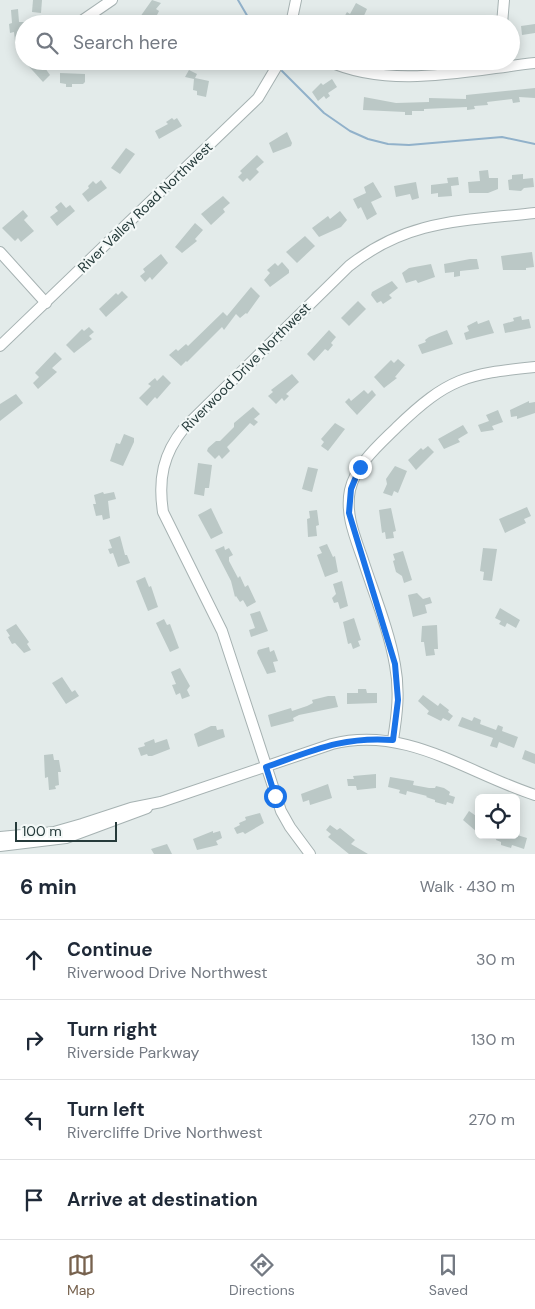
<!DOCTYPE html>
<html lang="en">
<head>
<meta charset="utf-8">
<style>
  :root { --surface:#fff; --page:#f2f2f3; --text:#1f2937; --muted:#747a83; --line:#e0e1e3; --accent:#77624e }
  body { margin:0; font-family:"DM Sans",sans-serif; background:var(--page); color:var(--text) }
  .controls { position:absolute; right:15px; bottom:15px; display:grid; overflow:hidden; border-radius:8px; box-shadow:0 2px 12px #0003 }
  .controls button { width:45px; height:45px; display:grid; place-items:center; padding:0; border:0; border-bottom:1px solid var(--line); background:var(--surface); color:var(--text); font:25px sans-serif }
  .scale { position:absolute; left:15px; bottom:12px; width:102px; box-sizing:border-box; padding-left:5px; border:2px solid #253a3a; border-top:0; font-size:14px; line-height:18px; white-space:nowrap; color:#253a3a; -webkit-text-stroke:4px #f3f8f7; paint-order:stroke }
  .stop { position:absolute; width:15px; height:15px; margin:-11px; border:4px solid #1a73e8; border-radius:50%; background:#fff }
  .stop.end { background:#1a73e8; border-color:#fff; box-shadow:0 1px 5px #0008 }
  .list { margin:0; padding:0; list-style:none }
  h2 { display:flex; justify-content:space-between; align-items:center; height:65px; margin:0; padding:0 20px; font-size:21px }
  h2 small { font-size:16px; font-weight:400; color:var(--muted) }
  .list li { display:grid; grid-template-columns:32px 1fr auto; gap:15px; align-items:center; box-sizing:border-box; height:80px; padding:0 20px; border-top:1px solid var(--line) }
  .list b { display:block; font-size:19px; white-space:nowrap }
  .list p { margin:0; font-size:16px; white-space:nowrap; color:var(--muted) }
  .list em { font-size:16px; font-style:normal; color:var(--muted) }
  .icon { flex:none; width:28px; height:28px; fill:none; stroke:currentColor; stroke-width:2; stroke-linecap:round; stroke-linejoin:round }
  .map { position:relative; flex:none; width:535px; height:854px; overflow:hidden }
  .search { position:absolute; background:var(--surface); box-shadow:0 2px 12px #0003; left:15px; right:15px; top:15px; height:55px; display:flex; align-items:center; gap:12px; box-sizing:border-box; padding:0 18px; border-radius:28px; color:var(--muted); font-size:19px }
  .sheet { height:385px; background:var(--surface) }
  nav { display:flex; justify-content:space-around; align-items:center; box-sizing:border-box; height:70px; border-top:1px solid var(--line); background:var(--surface); font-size:14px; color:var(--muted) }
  nav a { display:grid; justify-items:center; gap:2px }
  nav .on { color:var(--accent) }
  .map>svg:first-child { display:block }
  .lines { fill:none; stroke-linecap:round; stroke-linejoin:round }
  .stream { stroke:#91b1ca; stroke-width:2 }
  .building { fill:#bbc8c6 }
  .minor-casing { stroke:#a6b2b2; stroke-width:12 }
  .minor { stroke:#fff; stroke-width:10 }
  .route { stroke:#1a73e8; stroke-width:6 }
  .labels { text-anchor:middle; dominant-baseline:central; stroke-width:4.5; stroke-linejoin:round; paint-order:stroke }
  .street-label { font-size:14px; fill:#253a3a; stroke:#f3f8f7 }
</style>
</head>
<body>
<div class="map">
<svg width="535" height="854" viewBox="0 0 535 854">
  <rect width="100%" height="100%" fill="#e3ebea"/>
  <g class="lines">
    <g class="stream">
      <polyline points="238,0 252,24"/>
      <polyline points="282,71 324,113 350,131 368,139 388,144 409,145 502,137 535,144"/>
    </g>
  </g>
  <g class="building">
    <polygon points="33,0 42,0 41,13 32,12"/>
    <polygon points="152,0 161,3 156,9 159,11 156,17 152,15 147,24 135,24"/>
    <polygon points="356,3 367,9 362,20 369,24 345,24 347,21 343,19 347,12 350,14"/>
    <polygon points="18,9 19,22 24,22 24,49 16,50 14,32 10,33 9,24 12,23 11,10"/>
    <polygon points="535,24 535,33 522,35 521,26"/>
    <polygon points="24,61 40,61 50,75 43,82"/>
    <polygon points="189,70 197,74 195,78 209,81 206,97 197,95 197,91 193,90 194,79 185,77"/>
    <polygon points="60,73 85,74 85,82 83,84 72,84 72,87 66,87 66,84 60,83"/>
    <polygon points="332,79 337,87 328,93 330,96 326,99 324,96 318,101 312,92 321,83 323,85"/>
    <polygon points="535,88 535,98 519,97 520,102 513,103 512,99 487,102 488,105 474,106 475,109 467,110 467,107 424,109 424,111 412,111 412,115 405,115 405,112 363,110 364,97 396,103 429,102 429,98 466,99 466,95"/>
    <polygon points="172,118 174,120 177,118 182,126 159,139 155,131 168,124 166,122"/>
    <polygon points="287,132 292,143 291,146 273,153 269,143"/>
    <polygon points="126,148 135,154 120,174 111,168"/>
    <polygon points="257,155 264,162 256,169 259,172 250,181 247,178 243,182 238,177 242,173 240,171"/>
    <polygon points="488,170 489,178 498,178 498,189 488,193 469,193 468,182 480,181 479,171"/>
    <polygon points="523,174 523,179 533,178 534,187 524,188 521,191 509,190 508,180 512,179 512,175"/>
    <polygon points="458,177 459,185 451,186 452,196 438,197 438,193 431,194 431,185 448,183 447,178"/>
    <polygon points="101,180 107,188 88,202 82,194 89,188 88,186 93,181 96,184"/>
    <polygon points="373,182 382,197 371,202 377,214 367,220 361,207 358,209 353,199 366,193 364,187"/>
    <polygon points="416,182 419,198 412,200 410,194 396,197 394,186"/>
    <polygon points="223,196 230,203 223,209 225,212 211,225 201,214"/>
    <polygon points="61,202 66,208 70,205 75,211 57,226 50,217 58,211 55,207"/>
    <polygon points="23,210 28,216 24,220 34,231 21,242 18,238 15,241 2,228"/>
    <polygon points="340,211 347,220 341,227 319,237 312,228 328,216 330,219"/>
    <polygon points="195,223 203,230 195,239 197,241 182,253 175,247"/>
    <polygon points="305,236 315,246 297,263 286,252"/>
    <polygon points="532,252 534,267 526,268 526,270 503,270 501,256"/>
    <polygon points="161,254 168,263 152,280 150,277 145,282 140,276 145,272 143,269"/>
    <polygon points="470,259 477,259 479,269 460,271 460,276 454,277 454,272 445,273 444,264"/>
    <polygon points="282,262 289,270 289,273 270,287 264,280 270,273 267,270 275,263 278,266"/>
    <polygon points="431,264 435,277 418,283 416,280 406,283 402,273 409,268"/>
    <polygon points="392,281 398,288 389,295 392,298 383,304 381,301 377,303 371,295 372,292"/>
    <polygon points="251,287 260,296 247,314 246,313 240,318 236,314 224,330 222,327 187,362 186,361 181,366 169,355 176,349 178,351 186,344 188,346 223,312 227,316"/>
    <polygon points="122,291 128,297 106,317 99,309 116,293 118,295"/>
    <polygon points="358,301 366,309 349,326 341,318"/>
    <polygon points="521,316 522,320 529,319 531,328 505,333 503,324 514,321 513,318"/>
    <polygon points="489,320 494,333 466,340 464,333 469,331 467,326 477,321 478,324"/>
    <polygon points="89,327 94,332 89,336 92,339 74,353 66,345 82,329 84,331"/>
    <polygon points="329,330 336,337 331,343 333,345 328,351 325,349 314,361 307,354"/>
    <polygon points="447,330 453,344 422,354 418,345 426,342 425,340 429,337"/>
    <polygon points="55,352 62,359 52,368 57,372 38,389 33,383 39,377 35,373"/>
    <polygon points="398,359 405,365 395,377 397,378 384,388 374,377 391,360 394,363"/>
    <polygon points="292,374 299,382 286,394 289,396 284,401 282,398 276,404 268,396 273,392 271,390"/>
    <polygon points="163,375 171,383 157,399 155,397 147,406 139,398 151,386 148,384 155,378 157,381"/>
    <polygon points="364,390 368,394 372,390 376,395 357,415 345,402 349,398 351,401"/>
    <polygon points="16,394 23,403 0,421 0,404"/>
    <polygon points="529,401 529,403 535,402 535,413 517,419 517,416 511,417 510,410"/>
    <polygon points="253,407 260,414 254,419 258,422 254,426 250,423 234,440 227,447 230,451 222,459 219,455 215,459 207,451 208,448 216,441 220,441 234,427 234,423"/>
    <polygon points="498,410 503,422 492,426 494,430 481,432 478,425 489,421 486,415"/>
    <polygon points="335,423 345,429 328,451 321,446 324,442 321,439"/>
    <polygon points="463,425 468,433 458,439 460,442 444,449 438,439"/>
    <polygon points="124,434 134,438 134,442 123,466 110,461 116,443 120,444"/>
    <polygon points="428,446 434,452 416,470 408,460 421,448 423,450"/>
    <polygon points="198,463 212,465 209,488 205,488 204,496 194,494"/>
    <polygon points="395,466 407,471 398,493 394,491 392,496 383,493 387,484 386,479"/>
    <polygon points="308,467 318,469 312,492 302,489"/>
    <polygon points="103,492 104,494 114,492 116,499 108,501 110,518 103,520 102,515 96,516 93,504 96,504 94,495"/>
    <polygon points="527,507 531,516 524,519 526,523 505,533 499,519"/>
    <polygon points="211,508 223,533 211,539 198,515"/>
    <polygon points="391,508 396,531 393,532 394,538 386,539 385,532 382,533 379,510"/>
    <polygon points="317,510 319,525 316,526 317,536 308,537 307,519 310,518 309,511"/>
    <polygon points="120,536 125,555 127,555 130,563 118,567 113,553 110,554 108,549 112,548 109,540"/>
    <polygon points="327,544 333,557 335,556 338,572 325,577 317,555 322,553 319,547"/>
    <polygon points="224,546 225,550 229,548 233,555 229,557 229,561 238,578 240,576 245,587 248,585 256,602 247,607 243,600 240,602 236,596 235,597 231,581 215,550"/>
    <polygon points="483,548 497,549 492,581 483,580 484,572 480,571"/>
    <polygon points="403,551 412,580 404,583 402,576 396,572 393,561 395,560 393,554"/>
    <polygon points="145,577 149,587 151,586 158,607 148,611 136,581"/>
    <polygon points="342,581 348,606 340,609 338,602 334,603 332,598 336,594 333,584"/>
    <polygon points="417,593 423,599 430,597 432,603 425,605 427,613 413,617 408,595"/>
    <polygon points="500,608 520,620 516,628 507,623 505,627 499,624 501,621 495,618"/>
    <polygon points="260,611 268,631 251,637 249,630 255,628 250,614"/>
    <polygon points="354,618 361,640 358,641 360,646 353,649 351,643 348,644 343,622"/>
    <polygon points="164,619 167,625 170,624 179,648 170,652 156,623"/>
    <polygon points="16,624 29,642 27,644 31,650 24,653 15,643 12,644 8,637 10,636 6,630"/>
    <polygon points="437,625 438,649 434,649 435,655 426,656 424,642 421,642 422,626"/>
    <polygon points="269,647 270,652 274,650 278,661 273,662 276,672 267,674 257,653 258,650"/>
    <polygon points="180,668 190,686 187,690 190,696 182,699 180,693 176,695 172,685 176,684 171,672"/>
    <polygon points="62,677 72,692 75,690 79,696 66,704 52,683"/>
    <polygon points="358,689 366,689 367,693 377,693 377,703 347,704 347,693 358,693"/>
    <polygon points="423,695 438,706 440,703 449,710 448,712 453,716 449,721 443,718 441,721 427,714 429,711 418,701"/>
    <polygon points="328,696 335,696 338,707 299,715 293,718 294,721 271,727 268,715 291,708 292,711 307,706 313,703 312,700"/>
    <polygon points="462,717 472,721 474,717 481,720 480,724 496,730 498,725 503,727 502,731 518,737 514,748 499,742 497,748 490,746 493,738 458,726"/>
    <polygon points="211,726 216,726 217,730 223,729 225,737 198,747 194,734"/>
    <polygon points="154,739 155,743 167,739 170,749 152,756 148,756 147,754 141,756 138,748 145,746 144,743"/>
    <polygon points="525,750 535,754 535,764 522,759"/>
    <polygon points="53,754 54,760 59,760 61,772 58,772 59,785 55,786 56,789 49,790 48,777 45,778 44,755"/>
    <polygon points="376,774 376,788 357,790 356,786 348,786 347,779 354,779 353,776"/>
    <polygon points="390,777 414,781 413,785 429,788 435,788 436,786 444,788 450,792 449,795 455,797 453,804 447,802 446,805 435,802 435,800 426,797 427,796 407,791 406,795 399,793 400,790 388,787"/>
    <polygon points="328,784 332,798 310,805 309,800 303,802 301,794"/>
    <polygon points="469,811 479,818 477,832 463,820"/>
    <polygon points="260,813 264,823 245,834 243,832 237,834 234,828 240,825 239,823 246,820 245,817"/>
    <polygon points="330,825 337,830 340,828 355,840 351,844 368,854 349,854 328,837 331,834 326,830"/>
    <polygon points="213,831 213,833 220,831 222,838 216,841 218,845 197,850 193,839"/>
    <polygon points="497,835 517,835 527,838 524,849 512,845 511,848 501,845 501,842 496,840"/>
    <polygon points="167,844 172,854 154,854 151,849"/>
  </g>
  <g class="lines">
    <g class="minor-casing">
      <g id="minor">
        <polyline points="77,24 112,0"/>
        <polyline points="291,24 296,0"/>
        <polyline points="502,24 504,0"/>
        <path d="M328 61C391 90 469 70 535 63"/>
        <polyline points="0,252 46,303"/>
        <polyline points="0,346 258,98 280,61"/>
        <path d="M393 740C397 715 400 691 395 665 389 630 374 594 363 560 355 537 345 514 350 490 356 464 379 445 397 427 448 378 466 374 535 367"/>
        <path d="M0 837 54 832 82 824 131 808 161 802 332 744C406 725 467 773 535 795"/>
        <polyline points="0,846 66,838 147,808"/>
        <path d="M310 854 290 827 281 811 222 631 163 512C158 479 163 454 184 428L349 266C408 219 463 221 535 213"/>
      </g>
    </g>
    <use href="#minor" class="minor"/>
  </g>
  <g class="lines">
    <path class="route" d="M275 796 266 767C312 751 343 736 393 740L398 700 395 664 349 513 351 489 360 467"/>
  </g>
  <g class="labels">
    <g class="street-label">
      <text transform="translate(145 207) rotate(-44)">River Valley Road Northwest</text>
      <text transform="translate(246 367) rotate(-45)">Riverwood Drive Northwest</text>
    </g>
  </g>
</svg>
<div class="controls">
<button><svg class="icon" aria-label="locate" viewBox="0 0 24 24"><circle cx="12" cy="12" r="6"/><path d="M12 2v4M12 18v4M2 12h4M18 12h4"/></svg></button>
</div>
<div class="scale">100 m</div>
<div class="stop" style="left:275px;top:796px"></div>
<div class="stop end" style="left:360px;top:467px"></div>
<div class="search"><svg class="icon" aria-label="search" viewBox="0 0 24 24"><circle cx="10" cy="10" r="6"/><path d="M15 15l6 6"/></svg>Search here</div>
</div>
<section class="sheet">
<h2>6 min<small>Walk · 430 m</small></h2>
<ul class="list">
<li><svg class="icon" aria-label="ahead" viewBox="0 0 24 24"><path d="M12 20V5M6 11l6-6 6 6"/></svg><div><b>Continue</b><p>Riverwood Drive Northwest</p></div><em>30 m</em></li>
<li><svg class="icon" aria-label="right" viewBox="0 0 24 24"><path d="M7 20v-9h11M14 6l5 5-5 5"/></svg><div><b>Turn right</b><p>Riverside Parkway</p></div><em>130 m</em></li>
<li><svg class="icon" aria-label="left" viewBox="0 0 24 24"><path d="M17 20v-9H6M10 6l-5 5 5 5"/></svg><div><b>Turn left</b><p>Rivercliffe Drive Northwest</p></div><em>270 m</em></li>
<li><svg class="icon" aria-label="arrive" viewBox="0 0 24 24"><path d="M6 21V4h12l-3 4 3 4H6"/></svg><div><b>Arrive at destination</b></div></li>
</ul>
</section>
<nav>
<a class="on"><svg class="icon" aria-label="map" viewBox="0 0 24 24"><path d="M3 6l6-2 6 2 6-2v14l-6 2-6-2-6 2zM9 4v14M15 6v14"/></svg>Map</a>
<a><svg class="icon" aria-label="directions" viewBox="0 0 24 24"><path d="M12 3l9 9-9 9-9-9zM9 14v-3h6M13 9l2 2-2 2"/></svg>Directions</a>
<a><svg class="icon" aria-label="saved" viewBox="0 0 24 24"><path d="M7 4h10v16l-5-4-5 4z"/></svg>Saved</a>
</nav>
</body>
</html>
